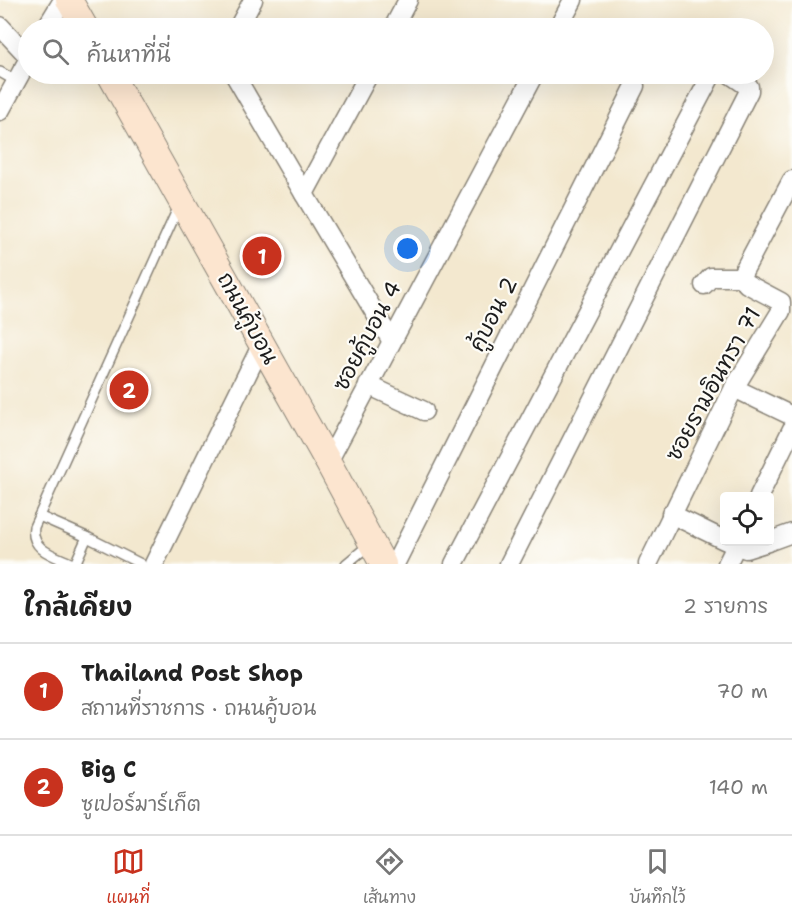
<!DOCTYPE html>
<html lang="th">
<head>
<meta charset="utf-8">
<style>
  :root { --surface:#fff; --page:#f6f6f6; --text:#222; --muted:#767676; --line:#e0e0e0; --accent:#c8321e }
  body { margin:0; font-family:"Shantell Sans","Playpen Sans Thai",sans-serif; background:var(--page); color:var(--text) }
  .controls { position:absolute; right:18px; bottom:18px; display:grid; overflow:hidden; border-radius:6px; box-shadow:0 6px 24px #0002 }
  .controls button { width:54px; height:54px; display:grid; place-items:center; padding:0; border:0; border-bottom:2px solid var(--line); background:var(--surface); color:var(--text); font:30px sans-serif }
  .you { position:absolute; left:408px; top:249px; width:21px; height:21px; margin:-15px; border:4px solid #fff; border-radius:50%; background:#1a73e8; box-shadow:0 0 0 9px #1a73e833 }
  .badge { display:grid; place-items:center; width:39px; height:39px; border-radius:50%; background:var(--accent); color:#fff; font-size:20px; font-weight:700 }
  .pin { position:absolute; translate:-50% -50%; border:3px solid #fff; box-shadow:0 2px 6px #0006 }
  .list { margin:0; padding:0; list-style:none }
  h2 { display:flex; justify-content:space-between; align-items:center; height:78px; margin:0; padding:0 24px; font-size:26px }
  h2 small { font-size:20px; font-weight:400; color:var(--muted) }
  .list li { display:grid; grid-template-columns:39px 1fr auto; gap:18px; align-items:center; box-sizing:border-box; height:96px; padding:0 24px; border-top:2px solid var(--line) }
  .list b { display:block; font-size:22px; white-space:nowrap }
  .list p { margin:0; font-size:20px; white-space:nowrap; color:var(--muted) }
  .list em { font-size:20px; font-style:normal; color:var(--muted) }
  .icon { flex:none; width:33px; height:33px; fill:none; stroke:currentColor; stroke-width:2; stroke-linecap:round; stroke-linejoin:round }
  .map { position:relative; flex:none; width:792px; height:564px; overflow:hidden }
  .search { position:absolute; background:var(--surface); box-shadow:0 6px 24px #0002; left:18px; right:18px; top:18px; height:66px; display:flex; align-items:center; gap:15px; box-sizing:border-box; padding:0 21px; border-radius:33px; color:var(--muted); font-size:22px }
  .sheet { height:270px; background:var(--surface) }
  nav { display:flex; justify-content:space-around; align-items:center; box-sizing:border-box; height:84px; border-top:2px solid var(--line); background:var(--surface); font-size:16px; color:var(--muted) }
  nav a { display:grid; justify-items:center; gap:3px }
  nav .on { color:var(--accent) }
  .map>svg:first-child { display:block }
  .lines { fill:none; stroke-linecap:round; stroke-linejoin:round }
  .service-casing { stroke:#888276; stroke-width:12 }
  .minor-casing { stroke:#888276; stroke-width:21 }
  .secondary-casing { stroke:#888276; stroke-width:28 }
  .service { stroke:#fff; stroke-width:9 }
  .minor { stroke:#fff; stroke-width:18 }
  .secondary { stroke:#fce5cf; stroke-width:26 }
  .labels { text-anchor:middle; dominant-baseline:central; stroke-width:4.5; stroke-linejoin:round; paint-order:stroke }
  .street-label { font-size:22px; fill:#1c1c1c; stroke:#fdfcf7 }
</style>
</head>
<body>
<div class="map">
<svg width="792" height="564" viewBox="0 0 792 564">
  <rect width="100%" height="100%" fill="#fdfcf7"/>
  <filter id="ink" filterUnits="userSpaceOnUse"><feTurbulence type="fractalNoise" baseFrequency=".0167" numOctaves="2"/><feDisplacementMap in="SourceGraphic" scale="12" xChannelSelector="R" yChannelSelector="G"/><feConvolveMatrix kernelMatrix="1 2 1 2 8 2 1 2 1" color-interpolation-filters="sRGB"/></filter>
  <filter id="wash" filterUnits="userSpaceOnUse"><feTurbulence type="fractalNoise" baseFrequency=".008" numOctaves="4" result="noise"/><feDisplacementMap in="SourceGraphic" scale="24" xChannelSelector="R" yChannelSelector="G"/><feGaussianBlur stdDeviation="1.35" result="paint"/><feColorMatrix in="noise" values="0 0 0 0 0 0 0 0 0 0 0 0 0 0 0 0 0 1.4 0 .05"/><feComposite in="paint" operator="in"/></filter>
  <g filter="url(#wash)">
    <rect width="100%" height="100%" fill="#f3e8cf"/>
  </g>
  <g filter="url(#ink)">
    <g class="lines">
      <g class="service-casing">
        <g id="service">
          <polyline points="0,72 16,81"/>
          <polyline points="39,516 87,537 141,564"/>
          <path d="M73 564C56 556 30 551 34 527L179 206"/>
          <polyline points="75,564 87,537"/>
          <polyline points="346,564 369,545"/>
        </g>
      </g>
      <g class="minor-casing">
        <g id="minor">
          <polyline points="0,26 28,56"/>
          <polyline points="46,28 63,0"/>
          <polyline points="238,28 253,0"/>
          <polyline points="393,28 408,0"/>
          <polyline points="558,28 573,0"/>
          <polyline points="234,74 304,194 391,340"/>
          <polyline points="0,111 28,60"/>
          <polyline points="304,194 369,74"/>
          <polyline points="704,285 711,277 742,277"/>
          <polyline points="368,385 424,411"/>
          <polyline points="734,388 792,416"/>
          <polyline points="328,462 534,74"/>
          <polyline points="759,496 792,429"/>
          <polyline points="671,514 724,540"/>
          <polyline points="770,541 792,533"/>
          <polyline points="728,542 746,549 768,542"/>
          <polyline points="154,564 262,344"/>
          <polyline points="395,564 635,86"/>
          <polyline points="454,564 712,74"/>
          <polyline points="509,564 749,91 749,87 730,74"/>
          <polyline points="648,564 734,388 781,311 781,302 747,284 743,280 742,274 792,180"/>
          <polyline points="727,564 738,542"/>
        </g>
      </g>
      <g class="secondary-casing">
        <g id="secondary">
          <polyline points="69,0 85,28"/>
          <polyline points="110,74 328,462 383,564"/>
        </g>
      </g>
      <use href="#service" class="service"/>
      <use href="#minor" class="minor"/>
      <use href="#secondary" class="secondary"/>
    </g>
  </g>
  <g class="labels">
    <g class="street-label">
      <text transform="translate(493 314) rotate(-63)">คู้บอน 2</text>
      <text transform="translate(248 318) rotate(61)">ถนนคู้บอน</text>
      <text transform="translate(367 336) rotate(-62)">ซอยคู้บอน 4</text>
      <text transform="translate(713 384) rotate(-61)">ซอยรามอินทรา 71</text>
    </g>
  </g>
</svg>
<div class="controls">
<button><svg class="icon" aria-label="locate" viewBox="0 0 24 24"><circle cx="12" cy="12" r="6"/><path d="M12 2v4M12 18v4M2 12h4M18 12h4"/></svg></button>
</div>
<div class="you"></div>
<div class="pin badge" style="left:262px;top:256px">1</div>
<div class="pin badge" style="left:129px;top:390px">2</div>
<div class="search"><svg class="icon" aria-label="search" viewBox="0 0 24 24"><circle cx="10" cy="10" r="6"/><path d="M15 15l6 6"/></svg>ค้นหาที่นี่</div>
</div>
<section class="sheet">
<h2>ใกล้เคียง<small>2 รายการ</small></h2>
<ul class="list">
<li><span class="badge">1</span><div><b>Thailand Post Shop</b><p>สถานที่ราชการ · ถนนคู้บอน</p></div><em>70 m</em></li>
<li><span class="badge">2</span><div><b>Big C</b><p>ซูเปอร์มาร์เก็ต</p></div><em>140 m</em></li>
</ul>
</section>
<nav>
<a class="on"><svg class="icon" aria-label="map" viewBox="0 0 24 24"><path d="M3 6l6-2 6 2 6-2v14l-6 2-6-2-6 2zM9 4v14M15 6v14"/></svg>แผนที่</a>
<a><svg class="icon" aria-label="directions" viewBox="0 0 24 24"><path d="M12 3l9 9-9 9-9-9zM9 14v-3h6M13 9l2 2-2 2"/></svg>เส้นทาง</a>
<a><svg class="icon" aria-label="saved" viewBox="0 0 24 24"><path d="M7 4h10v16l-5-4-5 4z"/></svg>บันทึกไว้</a>
</nav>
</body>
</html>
